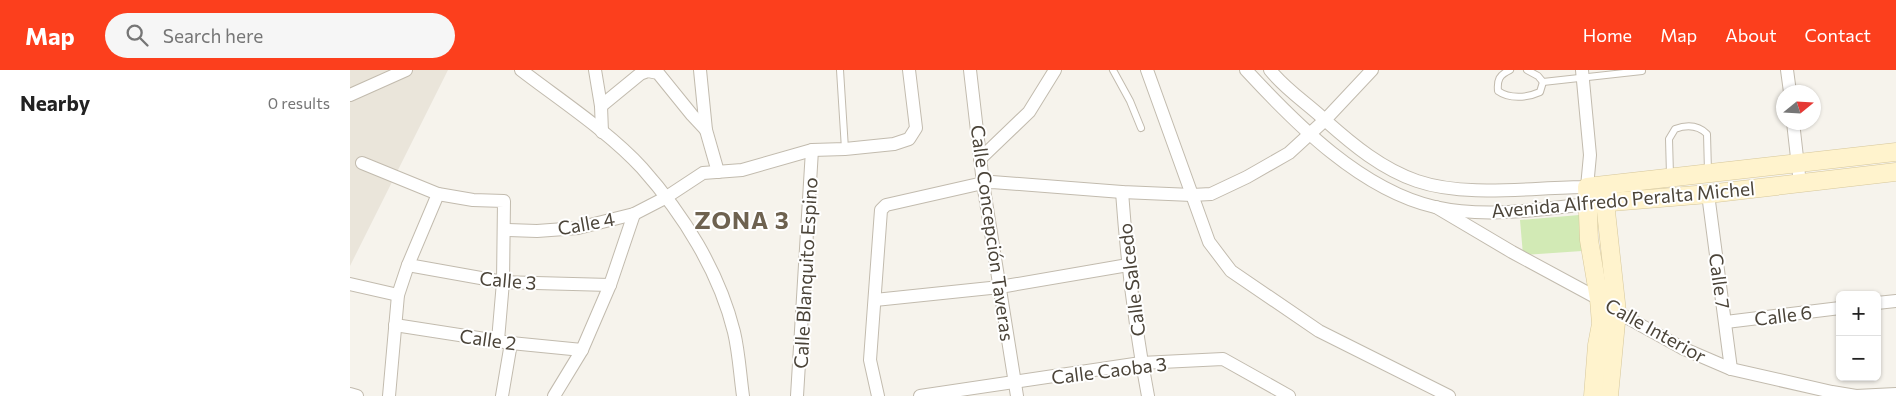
<!DOCTYPE html>
<html lang="en">
<head>
<meta charset="utf-8">
<style>
  :root { --surface:#fff; --page:#f6f6f6; --text:#222; --muted:#767676; --line:#e0e0e0; --accent:#fc3f1d }
  body { margin:0; font-family:Commissioner,sans-serif; background:var(--page); color:var(--text) }
  .controls { position:absolute; right:15px; bottom:15px; display:grid; overflow:hidden; border-radius:8px; box-shadow:0 1px 4px #0004 }
  .controls button { width:45px; height:45px; display:grid; place-items:center; padding:0; border:0; border-bottom:1px solid var(--line); background:var(--surface); color:var(--text); font:25px sans-serif }
  .compass { position:absolute; left:1426px; top:15px; width:45px; height:45px; border-radius:50%; background:var(--surface); box-shadow:0 1px 4px #0004; rotate:72deg }
  .list { margin:0; padding:0; list-style:none }
  h2 { display:flex; justify-content:space-between; align-items:center; height:65px; margin:0; padding:0 20px; font-size:21px }
  h2 small { font-size:16px; font-weight:400; color:var(--muted) }
  .icon { flex:none; width:28px; height:28px; fill:none; stroke:currentColor; stroke-width:2; stroke-linecap:round; stroke-linejoin:round }
  .map { position:relative; flex:none; width:1546px; height:326px; overflow:hidden }
  header { display:flex; align-items:center; gap:30px; box-sizing:border-box; height:70px; padding:0 25px; background:var(--accent); color:#fff }
  header strong { font-size:24px }
  nav { display:flex; gap:28px; margin-inline-start:auto; font-size:18px }
  .search { width:350px; height:45px; background:var(--page); display:flex; align-items:center; gap:12px; box-sizing:border-box; padding:0 18px; border-radius:28px; color:var(--muted); font-size:19px }
  main { display:flex }
  aside { flex:1; background:var(--surface) }
  .map>svg:first-child { display:block }
  .residential { fill:#eae5da }
  .green { fill:#d2eab5 }
  .lines { fill:none; stroke-linecap:round; stroke-linejoin:round }
  .service-casing { stroke:#c2bbae; stroke-width:8 }
  .minor-casing { stroke:#c2bbae; stroke-width:14 }
  .secondary-casing { stroke:#d6c79b; stroke-width:19 }
  .service { stroke:#fff; stroke-width:6 }
  .minor { stroke:#fff; stroke-width:12 }
  .secondary { stroke:#fff3cd; stroke-width:18 }
  .labels { text-anchor:middle; dominant-baseline:central; stroke-width:4; stroke-linejoin:round; paint-order:stroke }
  .street-label { font-size:19px; fill:#4b4439; stroke:#fff }
  .district-label { font-size:24px; font-weight:bold; letter-spacing:1px; fill:#6e6250; stroke:#fff }
</style>
</head>
<body>
<header>
<strong>Map</strong>
<div class="search"><svg class="icon" aria-label="search" viewBox="0 0 24 24"><circle cx="10" cy="10" r="6"/><path d="M15 15l6 6"/></svg>Search here</div>
<nav><a>Home</a><a>Map</a><a>About</a><a>Contact</a></nav>
</header>
<main>
<aside>
<h2>Nearby<small>0 results</small></h2>
<ul class="list">
</ul>
</aside>
<div class="map">
<svg width="1546" height="326" viewBox="0 0 1546 326">
  <rect width="100%" height="100%" fill="#f6f3ec"/>
  <polygon class="residential" points="0,0 98,0 0,196"/>
  <polygon class="green" points="1229,145 1232,181 1173,185 1170,150"/>
  <g class="lines">
    <g class="service-casing">
      <g id="service">
        <polyline points="490,0 495,79"/>
        <polyline points="763,0 780,31 791,58"/>
        <path d="M1160 0C1149 5 1147 10 1148 21 1159 29 1177 28 1190 22L1193 12"/>
        <polyline points="1177,0 1188,6 1193,12"/>
        <polyline points="1193,12 1292,1"/>
        <path d="M1320 105 1319 69 1325 59C1336 55 1348 55 1357 64L1358 102"/>
      </g>
    </g>
    <g class="minor-casing">
      <g id="minor">
        <path d="M171 0C210 30 259 62 292 98 333 144 369 201 384 262 389 283 390 305 393 326"/>
        <polyline points="245,0 251,36 252,62"/>
        <polyline points="350,0 356,60 368,102"/>
        <polyline points="620,0 633,113 667,326"/>
        <polyline points="797,0 859,172 881,201 969,261 1099,326"/>
        <path d="M896 0C946 54 1011 120 1085 137 1134 148 1188 140 1237 134"/>
        <path d="M920 0C936 20 957 33 976 51 1003 75 1032 99 1067 111 1117 128 1183 117 1237 117L1240 85 1232 0"/>
        <polyline points="1437,0 1440,22"/>
        <polyline points="0,25 56,0"/>
        <polyline points="251,36 290,4 298,1 308,3 342,45 356,60"/>
        <polyline points="1443,52 1450,114"/>
        <polyline points="630,89 679,42 705,0"/>
        <polyline points="12,93 88,124 123,130 154,131 153,212 148,270"/>
        <path d="M772 122C777 191 785 259 798 326"/>
        <polyline points="1358,124 1381,299"/>
        <polyline points="1086,137 1162,182 1249,229 1267,242 1332,278 1381,299 1482,322 1506,326 1546,324"/>
        <polyline points="154,160 187,161 228,158 284,144 315,128 353,103 392,100 462,80 495,79 544,74 559,69 566,58 559,0"/>
        <polyline points="58,195 153,212 260,215"/>
        <polyline points="0,214 48,225"/>
        <polyline points="525,230 650,217 778,195"/>
        <polyline points="1527,233 1546,231"/>
        <polyline points="1376,252 1490,238"/>
        <polyline points="45,255 161,273 232,280"/>
        <polyline points="0,324 7,326"/>
        <polyline points="39,326 48,225 58,195 88,124"/>
        <polyline points="152,326 161,273"/>
        <polyline points="204,326 232,280 260,215 284,144"/>
        <polyline points="447,326 462,80"/>
        <polyline points="528,326 520,290 531,140 536,135 633,113 642,112 772,122 842,125 861,124 897,107 939,83 975,50 1022,0"/>
        <polyline points="570,326 791,293 873,289 939,326"/>
      </g>
    </g>
    <g class="secondary-casing">
      <g id="secondary">
        <polyline points="1254,123 1267,242 1259,326"/>
        <polyline points="1237,134 1358,124 1546,102"/>
        <polyline points="1243,326 1247,275 1251,254 1249,229 1239,170 1237,117 1546,82"/>
      </g>
    </g>
    <use href="#service" class="service"/>
    <use href="#minor" class="minor"/>
    <use href="#secondary" class="secondary"/>
  </g>
  <g class="labels">
    <g class="street-label">
      <text transform="translate(1273 129) rotate(-5)">Avenida Alfredo Peralta Michel</text>
      <text transform="translate(236 153) rotate(-10)">Calle 4</text>
      <text transform="translate(643 163) rotate(82)">Calle Concepción Taveras</text>
      <text transform="translate(455 203) rotate(-87)">Calle Blanquito Espino</text>
      <text transform="translate(158 210) rotate(5)">Calle 3</text>
      <text transform="translate(781 210) rotate(-97)">Calle Salcedo</text>
      <text transform="translate(1370 211) rotate(82)">Calle 7</text>
      <text transform="translate(1433 245) rotate(-7)">Calle 6</text>
      <text transform="translate(1306 260) rotate(29)">Calle Interior</text>
      <text transform="translate(138 269) rotate(8)">Calle 2</text>
      <text transform="translate(759 300) rotate(-7)">Calle Caoba 3</text>
    </g>
    <g class="district-label">
      <text x="392" y="149">ZONA 3</text>
    </g>
  </g>
</svg>
<div class="controls">
<button>+</button>
<button>−</button>
</div>
<svg class="compass" viewBox="-18 -18 36 36"><path d="M0-13l5 13h-10z" fill="#e53935"/><path d="M0 13l5-13h-10z" fill="#767676"/></svg>
</div>
</main>
</body>
</html>
